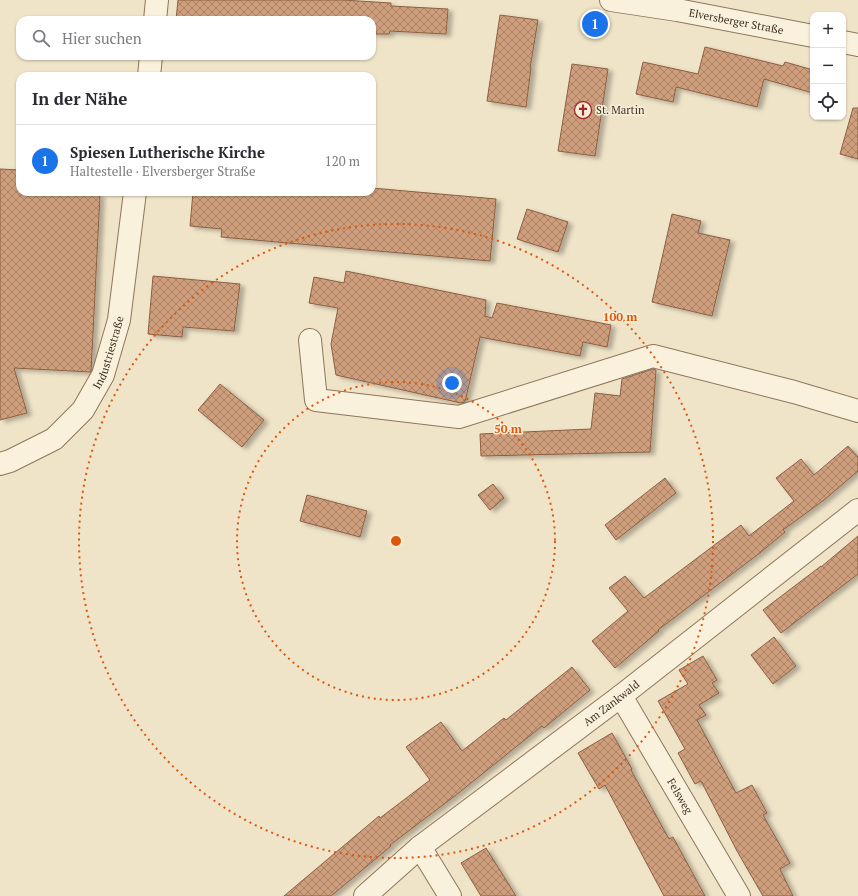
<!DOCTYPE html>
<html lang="de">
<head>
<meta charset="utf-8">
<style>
  :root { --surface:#fff; --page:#f7f7f7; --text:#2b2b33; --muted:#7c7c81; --line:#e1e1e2; --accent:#1a73e8 }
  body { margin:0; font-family:"PT Serif",serif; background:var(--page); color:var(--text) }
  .controls { position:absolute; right:12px; top:12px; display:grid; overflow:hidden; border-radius:8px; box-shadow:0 1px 3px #0004 }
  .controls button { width:36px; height:36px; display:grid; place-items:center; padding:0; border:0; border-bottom:1px solid var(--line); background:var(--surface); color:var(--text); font:20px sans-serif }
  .you { position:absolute; left:452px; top:383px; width:14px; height:14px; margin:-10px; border:3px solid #fff; border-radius:50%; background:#1a73e8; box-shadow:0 0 0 6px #1a73e833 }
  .badge { display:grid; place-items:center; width:26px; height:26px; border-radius:50%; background:var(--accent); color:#fff; font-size:13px; font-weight:700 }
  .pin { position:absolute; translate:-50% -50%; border:2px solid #fff; box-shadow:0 1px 4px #0006 }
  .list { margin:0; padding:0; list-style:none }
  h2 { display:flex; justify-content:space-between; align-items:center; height:52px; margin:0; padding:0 16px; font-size:17px }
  h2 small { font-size:13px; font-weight:400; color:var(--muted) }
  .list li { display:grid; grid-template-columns:26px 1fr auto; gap:12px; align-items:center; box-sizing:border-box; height:72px; padding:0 16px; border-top:1px solid var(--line) }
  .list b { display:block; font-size:15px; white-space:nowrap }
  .list p { margin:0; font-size:13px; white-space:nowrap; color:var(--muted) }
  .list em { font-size:13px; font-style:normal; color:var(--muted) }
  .icon { flex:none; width:22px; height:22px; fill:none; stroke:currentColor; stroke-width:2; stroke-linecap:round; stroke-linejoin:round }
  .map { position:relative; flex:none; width:858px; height:896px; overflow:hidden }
  .search { position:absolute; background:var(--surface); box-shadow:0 1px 3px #0004; left:16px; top:16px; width:360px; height:44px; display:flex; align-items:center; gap:10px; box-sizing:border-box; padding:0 14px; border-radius:12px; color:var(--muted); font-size:15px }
  .panel { position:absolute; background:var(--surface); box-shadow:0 1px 3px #0004; left:16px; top:72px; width:360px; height:124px; border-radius:12px }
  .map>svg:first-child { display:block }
  .building { fill:url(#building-cross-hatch); stroke:#8d5f41; filter:url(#shadow) }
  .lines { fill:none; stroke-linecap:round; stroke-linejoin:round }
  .minor-casing { stroke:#8d765c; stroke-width:24 }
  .minor { stroke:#faf1dc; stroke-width:22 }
  .ring { fill:none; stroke:#df570d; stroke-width:2; stroke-dasharray:2 4 }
  .labels { text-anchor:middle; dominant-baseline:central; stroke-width:3; stroke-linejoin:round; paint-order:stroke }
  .street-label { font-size:11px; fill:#3d2e20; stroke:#f7eed8 }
  .poi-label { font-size:11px; fill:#3d2e20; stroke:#f7eed8; text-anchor:start }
  .centre { fill:#df570d; stroke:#f7eed8; stroke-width:2 }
  .ring-label { font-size:12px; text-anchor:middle; font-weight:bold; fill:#df570d; stroke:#f7eed8; stroke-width:3; stroke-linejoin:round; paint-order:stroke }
</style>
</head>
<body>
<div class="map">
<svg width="858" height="896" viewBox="0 0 858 896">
  <defs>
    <pattern id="building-cross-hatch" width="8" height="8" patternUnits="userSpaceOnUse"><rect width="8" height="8" fill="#cf9f7d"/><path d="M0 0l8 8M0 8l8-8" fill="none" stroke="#a98266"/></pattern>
    <filter id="shadow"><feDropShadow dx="4.5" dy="2.5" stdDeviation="2" flood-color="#0004"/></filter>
  </defs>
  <rect width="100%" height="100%" fill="#f0e4c8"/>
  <g class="building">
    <polygon points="178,0 343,0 391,3 391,6 448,9 446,34 390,31 389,34 372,34 372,20 176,20"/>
    <polygon points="500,15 538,20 530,68 531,68 526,107 487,101"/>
    <polygon points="705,47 783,66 785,62 813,70 813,93 764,79 757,107 676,87 673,102 636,94 643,62 698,74"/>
    <polygon points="572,64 608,69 595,156 558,151"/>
    <polygon points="853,108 858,108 858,159 840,154"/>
    <polygon points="0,169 20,170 20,192 100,195 91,372 14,368 27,413 0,420"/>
    <polygon points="372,188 496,199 490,261 221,237 222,229 190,226 193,192 258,192 289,195 290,192 372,192"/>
    <polygon points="527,209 568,222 558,252 517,239"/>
    <polygon points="672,214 701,221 698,233 730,240 712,316 652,302"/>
    <polygon points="346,271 486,300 485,316 492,318 497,303 611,325 607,347 583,342 580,356 480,337 465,402 461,403 336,375 331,344 338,308 309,303 314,277 344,283"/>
    <polygon points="153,276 240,284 234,331 183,327 182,337 148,334"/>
    <polygon points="653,369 656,370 650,452 481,456 480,434 591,429 595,393 620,396 622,379"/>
    <polygon points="220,384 264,420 242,447 198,410"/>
    <polygon points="848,446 858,457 858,471 824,500 783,530 785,532 761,552 658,630 659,631 615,668 592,641 628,611 609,588 625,576 644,598 741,525 749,536 794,501 776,478 801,459 814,475"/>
    <polygon points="665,478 676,493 616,540 605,525"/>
    <polygon points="493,484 504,498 490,510 478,495"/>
    <polygon points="307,495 367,511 360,537 300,521"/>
    <polygon points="858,536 858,574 781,633 763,610 821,566 821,567"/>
    <polygon points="774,637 796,666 773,684 751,655"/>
    <polygon points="703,656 717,680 712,683 719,693 699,705 706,715 697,720 736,793 752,785 767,813 763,815 790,863 780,869 793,896 763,896 737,851 701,781 695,784 678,753 685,749 658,701 688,684 679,670"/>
    <polygon points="572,667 590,690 544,728 542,726 456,795 390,845 391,846 331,896 284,896 379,816 380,818 430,780 406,747 441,722 462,751 504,718 506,720"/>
    <polygon points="612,733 632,769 631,770 669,839 673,837 705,896 664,896 605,785 599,789 578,753"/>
    <polygon points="486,848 516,896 481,896 461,863"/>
  </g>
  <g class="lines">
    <g class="minor-casing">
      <g id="minor">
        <path id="s1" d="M611 0 677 10 813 36"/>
        <polyline points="155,20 157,0"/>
        <polyline points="843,42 858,45"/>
        <polyline points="149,76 151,56"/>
        <polyline points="310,340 316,400 459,417 653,356 794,392 858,411"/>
        <path id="s2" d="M0 464 10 461 54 439 83 410 103 375 119 320 135 192"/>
        <path id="s3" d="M621 696 739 896"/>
        <polyline points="420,847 450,896"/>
        <path id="s4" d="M365 896 420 847 621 696 858 510"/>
      </g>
    </g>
    <use href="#minor" class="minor"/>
  </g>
  <g class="ring">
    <circle cx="396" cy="541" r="159"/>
    <circle cx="396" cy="541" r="317"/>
  </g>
  <defs>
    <g id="church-ring" transform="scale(0.9)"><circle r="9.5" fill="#f7eed8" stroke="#9e2a2b" stroke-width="1.5"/><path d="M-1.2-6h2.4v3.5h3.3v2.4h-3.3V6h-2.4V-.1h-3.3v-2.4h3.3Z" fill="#9e2a2b"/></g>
  </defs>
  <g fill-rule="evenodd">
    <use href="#church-ring" x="583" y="110"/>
  </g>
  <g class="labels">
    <g class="street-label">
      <text stroke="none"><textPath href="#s1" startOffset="127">Elversberger Straße</textPath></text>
      <text stroke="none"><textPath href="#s2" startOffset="164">Industriestraße</textPath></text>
      <text stroke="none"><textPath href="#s4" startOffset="313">Am Zankwald</textPath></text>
      <text stroke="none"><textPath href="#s3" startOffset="116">Felsweg</textPath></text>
    </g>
    <g class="poi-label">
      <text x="596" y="110">St. Martin</text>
    </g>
  </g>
  <circle cx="396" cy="541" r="6" class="centre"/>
  <g class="ring-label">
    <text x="620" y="321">100 m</text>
    <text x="508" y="433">50 m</text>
  </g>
</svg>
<div class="controls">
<button>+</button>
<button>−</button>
<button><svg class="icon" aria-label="locate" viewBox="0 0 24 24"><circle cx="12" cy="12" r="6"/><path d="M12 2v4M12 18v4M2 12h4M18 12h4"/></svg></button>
</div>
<div class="you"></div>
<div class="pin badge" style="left:595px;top:24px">1</div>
<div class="search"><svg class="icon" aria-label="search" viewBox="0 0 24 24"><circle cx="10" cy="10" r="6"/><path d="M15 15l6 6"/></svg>Hier suchen</div>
<section class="panel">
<h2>In der Nähe<small></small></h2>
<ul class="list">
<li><span class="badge">1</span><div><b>Spiesen Lutherische Kirche</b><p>Haltestelle · Elversberger Straße</p></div><em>120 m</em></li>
</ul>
</section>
</div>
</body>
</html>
